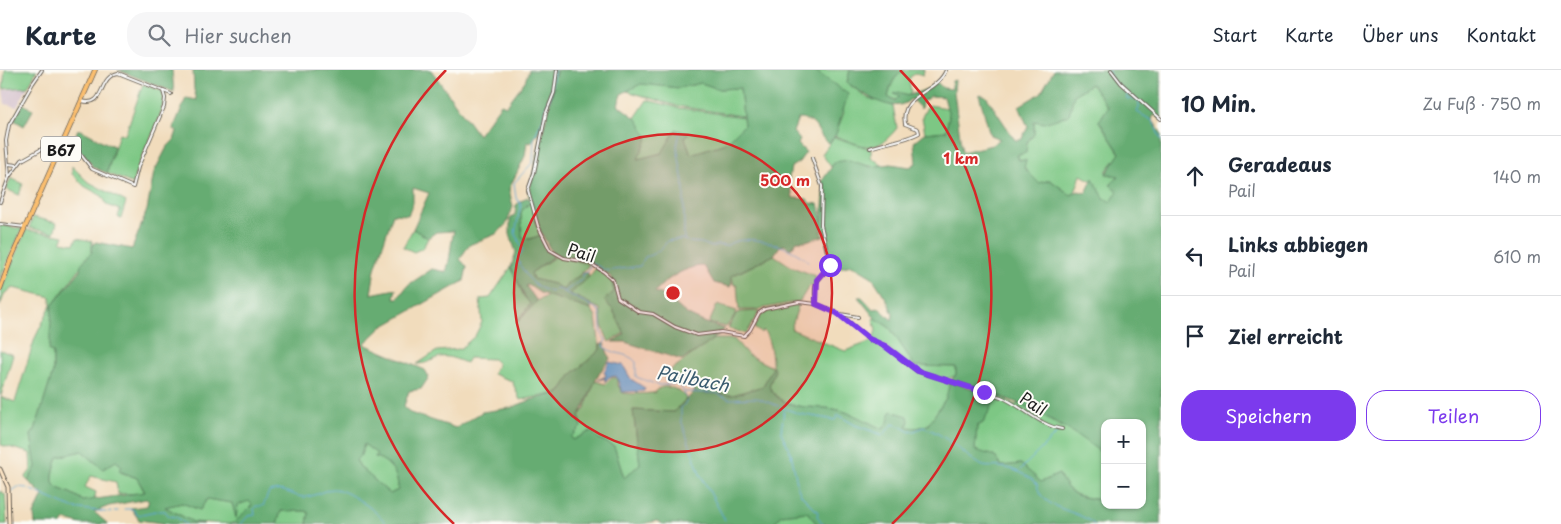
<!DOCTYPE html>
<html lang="de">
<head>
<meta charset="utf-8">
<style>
  :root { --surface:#fff; --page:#f6f6f7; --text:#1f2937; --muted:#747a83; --line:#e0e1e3; --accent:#7c3aed }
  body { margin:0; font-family:"Playpen Sans",sans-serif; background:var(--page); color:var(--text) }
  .controls { position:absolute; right:15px; bottom:15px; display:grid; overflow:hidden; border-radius:10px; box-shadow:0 1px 4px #0004 }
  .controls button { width:45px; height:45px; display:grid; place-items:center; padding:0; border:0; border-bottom:1px solid var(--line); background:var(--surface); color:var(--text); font:25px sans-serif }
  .stop { position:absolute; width:15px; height:15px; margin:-11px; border:4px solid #7c3aed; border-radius:50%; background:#fff }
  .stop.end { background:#7c3aed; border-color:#fff; box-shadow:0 1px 5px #0008 }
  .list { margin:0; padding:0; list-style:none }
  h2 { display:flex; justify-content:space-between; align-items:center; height:65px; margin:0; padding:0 20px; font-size:21px }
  h2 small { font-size:16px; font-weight:400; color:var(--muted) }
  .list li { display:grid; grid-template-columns:32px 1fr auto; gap:15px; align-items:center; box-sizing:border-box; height:80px; padding:0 20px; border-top:1px solid var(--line) }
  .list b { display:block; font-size:19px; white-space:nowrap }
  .list p { margin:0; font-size:16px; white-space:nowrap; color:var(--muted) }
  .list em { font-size:16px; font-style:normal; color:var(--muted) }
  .actions { display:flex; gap:10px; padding:15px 20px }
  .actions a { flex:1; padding:11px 0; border:1px solid var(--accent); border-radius:20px; text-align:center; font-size:18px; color:var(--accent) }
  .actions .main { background:var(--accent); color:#fff }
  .icon { flex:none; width:28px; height:28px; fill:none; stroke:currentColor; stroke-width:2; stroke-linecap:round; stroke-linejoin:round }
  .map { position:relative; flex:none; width:1161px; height:454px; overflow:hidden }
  header { display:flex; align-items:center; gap:30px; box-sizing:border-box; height:70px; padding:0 25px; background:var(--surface); border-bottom:1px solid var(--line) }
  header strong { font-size:24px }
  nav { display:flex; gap:28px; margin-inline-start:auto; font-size:18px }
  .search { width:350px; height:45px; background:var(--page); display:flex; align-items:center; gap:12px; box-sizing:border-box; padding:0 18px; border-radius:20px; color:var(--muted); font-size:19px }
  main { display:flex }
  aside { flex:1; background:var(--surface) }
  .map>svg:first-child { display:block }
  .industrial { fill:#d1bdc9 }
  .green { fill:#7dc784; stroke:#4c7250 }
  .forest { fill:#66ac72; stroke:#416447; fill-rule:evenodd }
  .water { fill:#5ea7d5; stroke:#3d6278 }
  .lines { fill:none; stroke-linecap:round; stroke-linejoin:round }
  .stream { stroke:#5ea7d5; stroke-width:1 }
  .street-casing { stroke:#675f54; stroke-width:4 }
  .secondary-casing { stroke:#675f54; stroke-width:5 }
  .primary-casing { stroke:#675f54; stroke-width:5.5 }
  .street { stroke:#fff; stroke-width:2 }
  .secondary { stroke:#fde5c5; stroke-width:3 }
  .primary { stroke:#fbbe6e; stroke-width:4 }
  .route { stroke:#7c3aed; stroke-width:6 }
  .ring { fill:none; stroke:#d62828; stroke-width:2.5 }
  .labels { text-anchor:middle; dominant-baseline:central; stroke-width:4; stroke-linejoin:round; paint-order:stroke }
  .shield { fill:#fdfcf7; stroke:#605f5e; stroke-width:1 }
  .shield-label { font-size:15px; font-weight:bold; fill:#1c1c1c }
  .street-label { font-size:16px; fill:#1c1c1c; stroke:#fdfcf7 }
  .water-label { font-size:18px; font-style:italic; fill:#3a5b6f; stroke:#fdfcf7 }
  .centre { fill:#d62828; stroke:#fdfcf7; stroke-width:2.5 }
  .ring-label { font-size:15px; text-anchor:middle; font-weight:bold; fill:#d62828; stroke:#fdfcf7; stroke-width:4; stroke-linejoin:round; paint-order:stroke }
</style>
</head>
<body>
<header>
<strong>Karte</strong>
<div class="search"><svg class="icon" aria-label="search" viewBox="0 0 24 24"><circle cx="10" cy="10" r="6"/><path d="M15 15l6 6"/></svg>Hier suchen</div>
<nav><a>Start</a><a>Karte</a><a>Über uns</a><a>Kontakt</a></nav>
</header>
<main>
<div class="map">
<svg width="1161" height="454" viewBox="0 0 1161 454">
  <rect width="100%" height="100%" fill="#fdfcf7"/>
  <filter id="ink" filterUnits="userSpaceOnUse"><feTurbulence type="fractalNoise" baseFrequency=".02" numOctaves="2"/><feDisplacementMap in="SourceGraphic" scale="10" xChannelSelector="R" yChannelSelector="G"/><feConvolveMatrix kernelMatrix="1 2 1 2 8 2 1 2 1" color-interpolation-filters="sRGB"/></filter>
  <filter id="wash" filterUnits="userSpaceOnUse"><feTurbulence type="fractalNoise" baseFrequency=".0096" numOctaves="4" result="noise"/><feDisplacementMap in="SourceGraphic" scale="20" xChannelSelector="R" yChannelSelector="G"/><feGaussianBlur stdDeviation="1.12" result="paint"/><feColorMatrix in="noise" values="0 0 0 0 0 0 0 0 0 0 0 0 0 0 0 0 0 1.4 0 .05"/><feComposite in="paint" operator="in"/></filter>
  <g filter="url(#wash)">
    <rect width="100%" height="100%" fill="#f1dcbc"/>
    <polygon class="industrial" points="28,17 17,37 5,34 3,20"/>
    <g class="green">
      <polygon points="5,0 37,0 28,17 3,19"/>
      <path d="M814 0H850L847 13 868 28 893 36 897 58C875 86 864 76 835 66L844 42Z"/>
      <path d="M904 0H924L923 5 916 3 909 8 911 23 907 26 902 23 895 24 899 27 898 30 888 28C891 14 893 8 904 0Z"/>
      <polygon points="641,13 679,18 701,13 719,19 740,18 743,46 677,36 627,21"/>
      <path d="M143 14 162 21C170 42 136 89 133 114L107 103 119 63 125 65Z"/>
      <polygon points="1091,14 1108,37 1099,51 1120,84 1107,100 1106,104 1119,106 1118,121 1111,133 1104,128 1093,109 1092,111 1081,105 1075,122 1071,125 1050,110 1039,113 1030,106 1017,85 1034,64 1034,51"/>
      <polygon points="647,30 679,38 743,47 744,55 726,73 691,84 685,68 689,64 662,83 638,89 638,50 635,48"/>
      <polygon points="928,35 948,38 949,46 946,61 925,63 922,47"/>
      <path d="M834 67 871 79V87L883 96C866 98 852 90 835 92L831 97 822 84Z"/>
      <polygon points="72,96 87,111 126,132 121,148 118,147 120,140 107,135 102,126 84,116 72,104"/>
      <polygon points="11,108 23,114 19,125 6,119"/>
      <polygon points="531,131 536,154 541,165 530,169 522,168 521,142"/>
      <polygon points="33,147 57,153 54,163 29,158"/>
      <polygon points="0,155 22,159 0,209"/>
      <polygon points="413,159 428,168 423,178 414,182 403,177"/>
      <polygon points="26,160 64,166 61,172 74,174 77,168 92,171 92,182 52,236 53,302 35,360 31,365 36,397 28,411 25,408 31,400 30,383 1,375 1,327 15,332 35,268 51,235 51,227 13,218 5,223 0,236 2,218"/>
      <polygon points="774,185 792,197 816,206 814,217 809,216 800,231 755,240 739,240 737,215 734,215 732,206"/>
      <path d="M556 186 589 194C582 206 570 210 563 220L554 214 533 209 531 203Z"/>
      <path d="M511 197 524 227 531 234 517 251 536 231 550 225 591 240 596 247 600 280 572 304 559 323 520 330 512 311 493 304 498 294 493 289 469 288 466 293C458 290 446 284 437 288 430 291 425 294 417 294L437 281 460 279 475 266 482 252 480 229 490 228Z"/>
      <polygon points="596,198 612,211 614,222 605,230 613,240 624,263 609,272 602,256 600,239 569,224 589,207"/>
      <path d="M799 233 791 259 845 281 872 271C899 284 914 304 946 309L950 316 946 328 928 355 917 358 907 357V354L888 352 883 359C869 353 854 344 839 340 814 334 783 344 769 316L775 300 773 298 763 316 733 325 694 322 695 318C693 318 666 308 663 306L713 269H734L748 285 772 297C773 289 769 265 763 260L761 263 754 258 763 241Z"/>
      <polygon points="717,235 737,241 734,245 740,242 760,241 746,264 728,258 735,246 726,257 709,253"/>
      <polygon points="875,248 890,258 915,296 956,297 956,305 948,309 926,304 906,293 886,276 873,271 876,260 873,249"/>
      <polygon points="0,280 13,285 1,326 0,325"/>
      <path d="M611 308H617V314L623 323C632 324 643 324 652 323 659 322 653 323 658 319 667 313 683 321 686 329L674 342 633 340 640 394 624 408 614 376 599 369 591 361 573 371 571 367 581 351 579 346 585 338 595 311 605 314Z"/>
      <path d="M997 325 1015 335 1023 334 1041 343 1058 355 1072 360 1105 385V431C1080 426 1070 428 1059 404L1041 412 1021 394 1001 396 975 380 977 356 983 353Z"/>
      <path d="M364 374 377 384 375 387C390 391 399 405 398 420L390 424 361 398 356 390 361 385Z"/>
      <path d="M82 381 103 399 116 391 122 396 120 402 137 408 145 423 118 424 116 412 91 406 85 417 96 422 94 430 83 431C60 412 44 428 58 387Z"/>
      <polygon points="0,421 5,424 7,454 0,454"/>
      <polygon points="207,429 232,433 236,446 238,435 249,430 252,435 234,453 230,454 193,452 165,437 182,433 200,440"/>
      <polygon points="281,441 306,441 309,443 307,454 277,454"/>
      <polygon points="807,442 817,454 773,454 781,445"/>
    </g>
    <g class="forest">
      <polygon points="118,0 172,0 174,22"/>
      <path d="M193 0H431L478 65 501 34 506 36 525 11 529 0H556L555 6 557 0H814L848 24 836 64 829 73C815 65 820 49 798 49L793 62 800 70 798 74 806 82 799 92 791 97 789 108 793 128 807 129 810 133 818 134C823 141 820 156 823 166L806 171H797L791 179 784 175 780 176 774 185 731 206 732 213 730 217 714 213 704 196C686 196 666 209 655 222 671 226 674 235 687 244 699 251 712 255 725 259L705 276 682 290 625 272H612L625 264 613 240 604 230 614 222 611 207 588 192 564 188 552 183 538 156 531 131 521 142 522 168 530 169 541 165 546 178 554 186 531 203 533 209 554 214 563 220 568 213 585 202 588 203 589 207 570 224 591 234V240L540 223 528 215 526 216 537 231 517 253 530 234 525 227 511 197 516 182 510 165V149L515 144 516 135 527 127 531 131 528 123 554 17 545 42 543 56 531 73 527 72 525 86 509 119 513 137 506 155 496 164 469 175 460 189 467 197 464 211 382 257 364 274 425 300 429 307 421 319 409 321 404 336 410 343 456 358 482 342 510 338 531 330 559 323 572 304 600 280V275L604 273 610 289C594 306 590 328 579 346L581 357 571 367 573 370 591 361 599 369 614 376 624 408 640 394 633 340 674 342 694 322 733 325 763 316 773 297 775 300 769 316C783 344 814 334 839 340 854 344 869 353 883 359L888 352 891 341 908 346 909 351 907 357 917 358 928 355 946 328 950 311 996 327 983 353 977 356 975 380 995 386 1001 396 1021 394 1041 412 1059 404C1071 429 1079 426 1105 431V435H1142V353H1105L1104 385C1056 347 1010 327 951 310L956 305V297L915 296 890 258 875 248 858 227H862L873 239 879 238 892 250 893 244 887 230 872 207 852 195 829 200 832 196 822 153 824 120 822 111 835 92 849 90 871 97 891 94 910 97 916 93 914 72 925 63 946 61 949 46 944 27 931 26 922 32 921 39 911 29C892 47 864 23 847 13L850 0H904C893 8 891 14 888 27L895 31 899 27 894 24 898 22 907 26 930 18 937 12 943 18 952 19V11L955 10 954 22 962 82 992 75 1000 69 990 65 979 24 986 26 1015 70H1021L1028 57 1019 36 1041 23 1054 0H1161V49L1154 45 1152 49 1161 63V454H817L807 442 781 445 773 454H663L657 451 641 454H307L309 443 306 441H281L277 454H230L234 453 252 435 249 431 238 435 236 448 232 433 207 429 200 440 182 433 165 437 193 452 204 454H170L139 450 131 438 147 436 149 430 146 429 109 436 94 442 108 454H81L65 450 62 454H35L34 445 43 425 28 411 36 397 31 365 35 360 53 302V282L49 281 52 236 80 201 81 194 92 182 93 174 96 172 132 179 147 140 154 102 167 77 174 70 177 61 173 59 186 28 197 30 194 20ZM701 13 719 19 740 18 744 55 726 73 691 84 685 68 689 64 676 59 662 83 638 89 648 68 638 50 618 35 621 24 641 14 679 18ZM1091 14 1108 37 1099 51 1120 83 1106 104 1119 106 1110 115 1118 121 1111 132 1104 128 1093 108 1086 123 1078 121 1071 125 1050 110 1039 113 1024 98 1026 90H1019L1017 85 1026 83 1027 72 1034 64V51L1044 53 1069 45 1074 25ZM413 118 429 123 413 159 428 168 436 162 454 161C450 175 451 188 446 202L432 199 408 215 398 228H394L396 219 371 224 375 199 393 144 408 145 413 133ZM364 374 377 384 375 387C390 391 399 405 398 420L390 424 361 398 356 390 361 385ZM82 381 103 399 116 391 122 396 119 401 137 408 145 422 83 431C60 412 44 428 58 387Z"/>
      <polygon points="22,33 33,40 24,56 14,50"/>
      <path d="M78 59C92 64 99 71 114 76L107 103 93 97 84 84 70 79Z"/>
    </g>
    <polygon class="water" points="609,292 623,295 631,309 645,318 644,321 622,322 616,306 609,307 605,312 605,308 598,310 606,306 604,302"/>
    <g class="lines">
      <g class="stream">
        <path d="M554 0 550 28 545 38 543 49 534 67 533 92 514 113 516 128 521 134 515 163 523 180 517 189C525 205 533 218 552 222L557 218C564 222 597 238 598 240 604 250 597 261 606 270L603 275C610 285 628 282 636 292V307L658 315 678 314 684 322 716 323 729 329 757 328 800 344 835 350 838 345 855 355 883 365 893 354C910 358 904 367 923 357 947 365 960 382 981 395 986 398 994 396 1000 397 1013 398 1028 405 1037 414 1040 440 1077 439 1094 454"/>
        <polyline points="1108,0 1112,10 1127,23 1127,29 1136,29 1139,32 1139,38 1137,42 1153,51 1161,70"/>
        <polyline points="680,62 677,76 684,118 684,169"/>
        <path d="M689 172 702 173 712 177 717 175 726 176C745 161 789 175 808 191"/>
        <path d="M592 193 607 201 640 196 645 187C653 185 663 179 667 171L681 169 687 171"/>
        <polyline points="564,222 583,209 583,204 588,202 590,195"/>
        <polyline points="684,323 687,329"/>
        <polyline points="687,331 681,338 681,350 700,404 725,450"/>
        <polyline points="784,340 781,362 791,383 798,418 801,425 818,442 817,446 823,454"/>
        <polyline points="1020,400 1058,362"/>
        <polyline points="29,419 72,438 106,442"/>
        <polyline points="12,421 18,417 27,418"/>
        <polyline points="0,433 1,433"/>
        <polyline points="124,439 133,439 137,445 156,441"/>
        <polyline points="114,441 118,441"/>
        <polyline points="158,441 165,441 169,446 176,447 186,454"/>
        <polyline points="108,442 111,442"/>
        <path d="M241 454 248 446 255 445 254 439 256 436H263L269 422C285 417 289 425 303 427 312 428 323 420 333 419 345 418 381 443 386 454"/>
      </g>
    </g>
  </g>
  <g filter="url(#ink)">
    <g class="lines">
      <g class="street-casing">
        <g id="street">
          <path d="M557 0 554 23 546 43 534 103 528 120 538 156 550 180 564 188 588 192 604 202 613 210 618 228 639 242 653 244 675 257 697 265 721 262 744 266 750 260 759 243 765 239 799 232 816 234 838 243 869 269 885 276 917 301 1001 327C1022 336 1040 356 1062 359"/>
          <polyline points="1111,0 1121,13 1161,49"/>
          <path d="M82 31C106 38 97 7 118 3L171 24"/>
          <path d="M870 78C887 72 904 71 919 63L918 59 905 54C899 24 937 23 946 0"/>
          <path d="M812 88 822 116 821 155 830 195C819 213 812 207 816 234"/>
          <polyline points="8,94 17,95"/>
          <polyline points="9,107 22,90 51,74 79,82 92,99 133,117 138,97 164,37 165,28 163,21"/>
          <polyline points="0,132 9,107 6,71 9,55 33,13 42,0"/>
          <polyline points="0,154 25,157"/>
          <polyline points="840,244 858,247"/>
        </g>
      </g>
      <g class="secondary-casing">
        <polyline id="secondary" points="0,399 8,417 9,454"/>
      </g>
      <g class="primary-casing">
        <polyline id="primary" points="0,219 11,189 95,0"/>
      </g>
      <use href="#street" class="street"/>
      <use href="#secondary" class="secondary"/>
      <use href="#primary" class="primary"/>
    </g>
  </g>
  <g class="lines" filter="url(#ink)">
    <polyline class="route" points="830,195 817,210 816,234 837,243 869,269 885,276 918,301 984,322"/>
  </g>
  <circle cx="673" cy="223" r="159" fill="#d62828" fill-opacity=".12"/>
  <g class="ring">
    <circle cx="673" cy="223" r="159"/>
    <path d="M454 454A318 318 0 0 1 446 0M900 0A318 318 0 0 1 892 454"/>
  </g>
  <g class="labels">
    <rect class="shield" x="41" y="66.5" width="40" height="25" rx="4"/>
    <g class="shield-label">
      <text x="61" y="79">B67</text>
    </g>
    <g class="street-label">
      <text transform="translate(582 182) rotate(17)">Pail</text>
      <text transform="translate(1034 333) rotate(33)">Pail</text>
    </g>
    <g class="water-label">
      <text transform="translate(693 308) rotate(11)">Pailbach</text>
    </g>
  </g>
  <circle cx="673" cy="223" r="8" class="centre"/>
  <g class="ring-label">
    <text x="961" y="94">1 km</text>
    <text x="785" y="116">500 m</text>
  </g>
</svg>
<div class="controls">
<button>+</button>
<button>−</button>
</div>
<div class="stop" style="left:830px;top:195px"></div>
<div class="stop end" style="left:984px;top:322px"></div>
</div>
<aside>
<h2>10 Min.<small>Zu Fuß · 750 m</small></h2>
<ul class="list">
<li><svg class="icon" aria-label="ahead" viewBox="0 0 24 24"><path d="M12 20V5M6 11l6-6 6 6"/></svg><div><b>Geradeaus</b><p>Pail</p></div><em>140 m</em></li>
<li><svg class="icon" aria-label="left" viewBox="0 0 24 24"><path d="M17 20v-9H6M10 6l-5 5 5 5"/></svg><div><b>Links abbiegen</b><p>Pail</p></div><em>610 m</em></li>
<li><svg class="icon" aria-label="arrive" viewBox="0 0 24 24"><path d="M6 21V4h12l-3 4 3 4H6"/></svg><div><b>Ziel erreicht</b></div></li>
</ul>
<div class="actions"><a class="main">Speichern</a><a>Teilen</a></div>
</aside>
</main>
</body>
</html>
